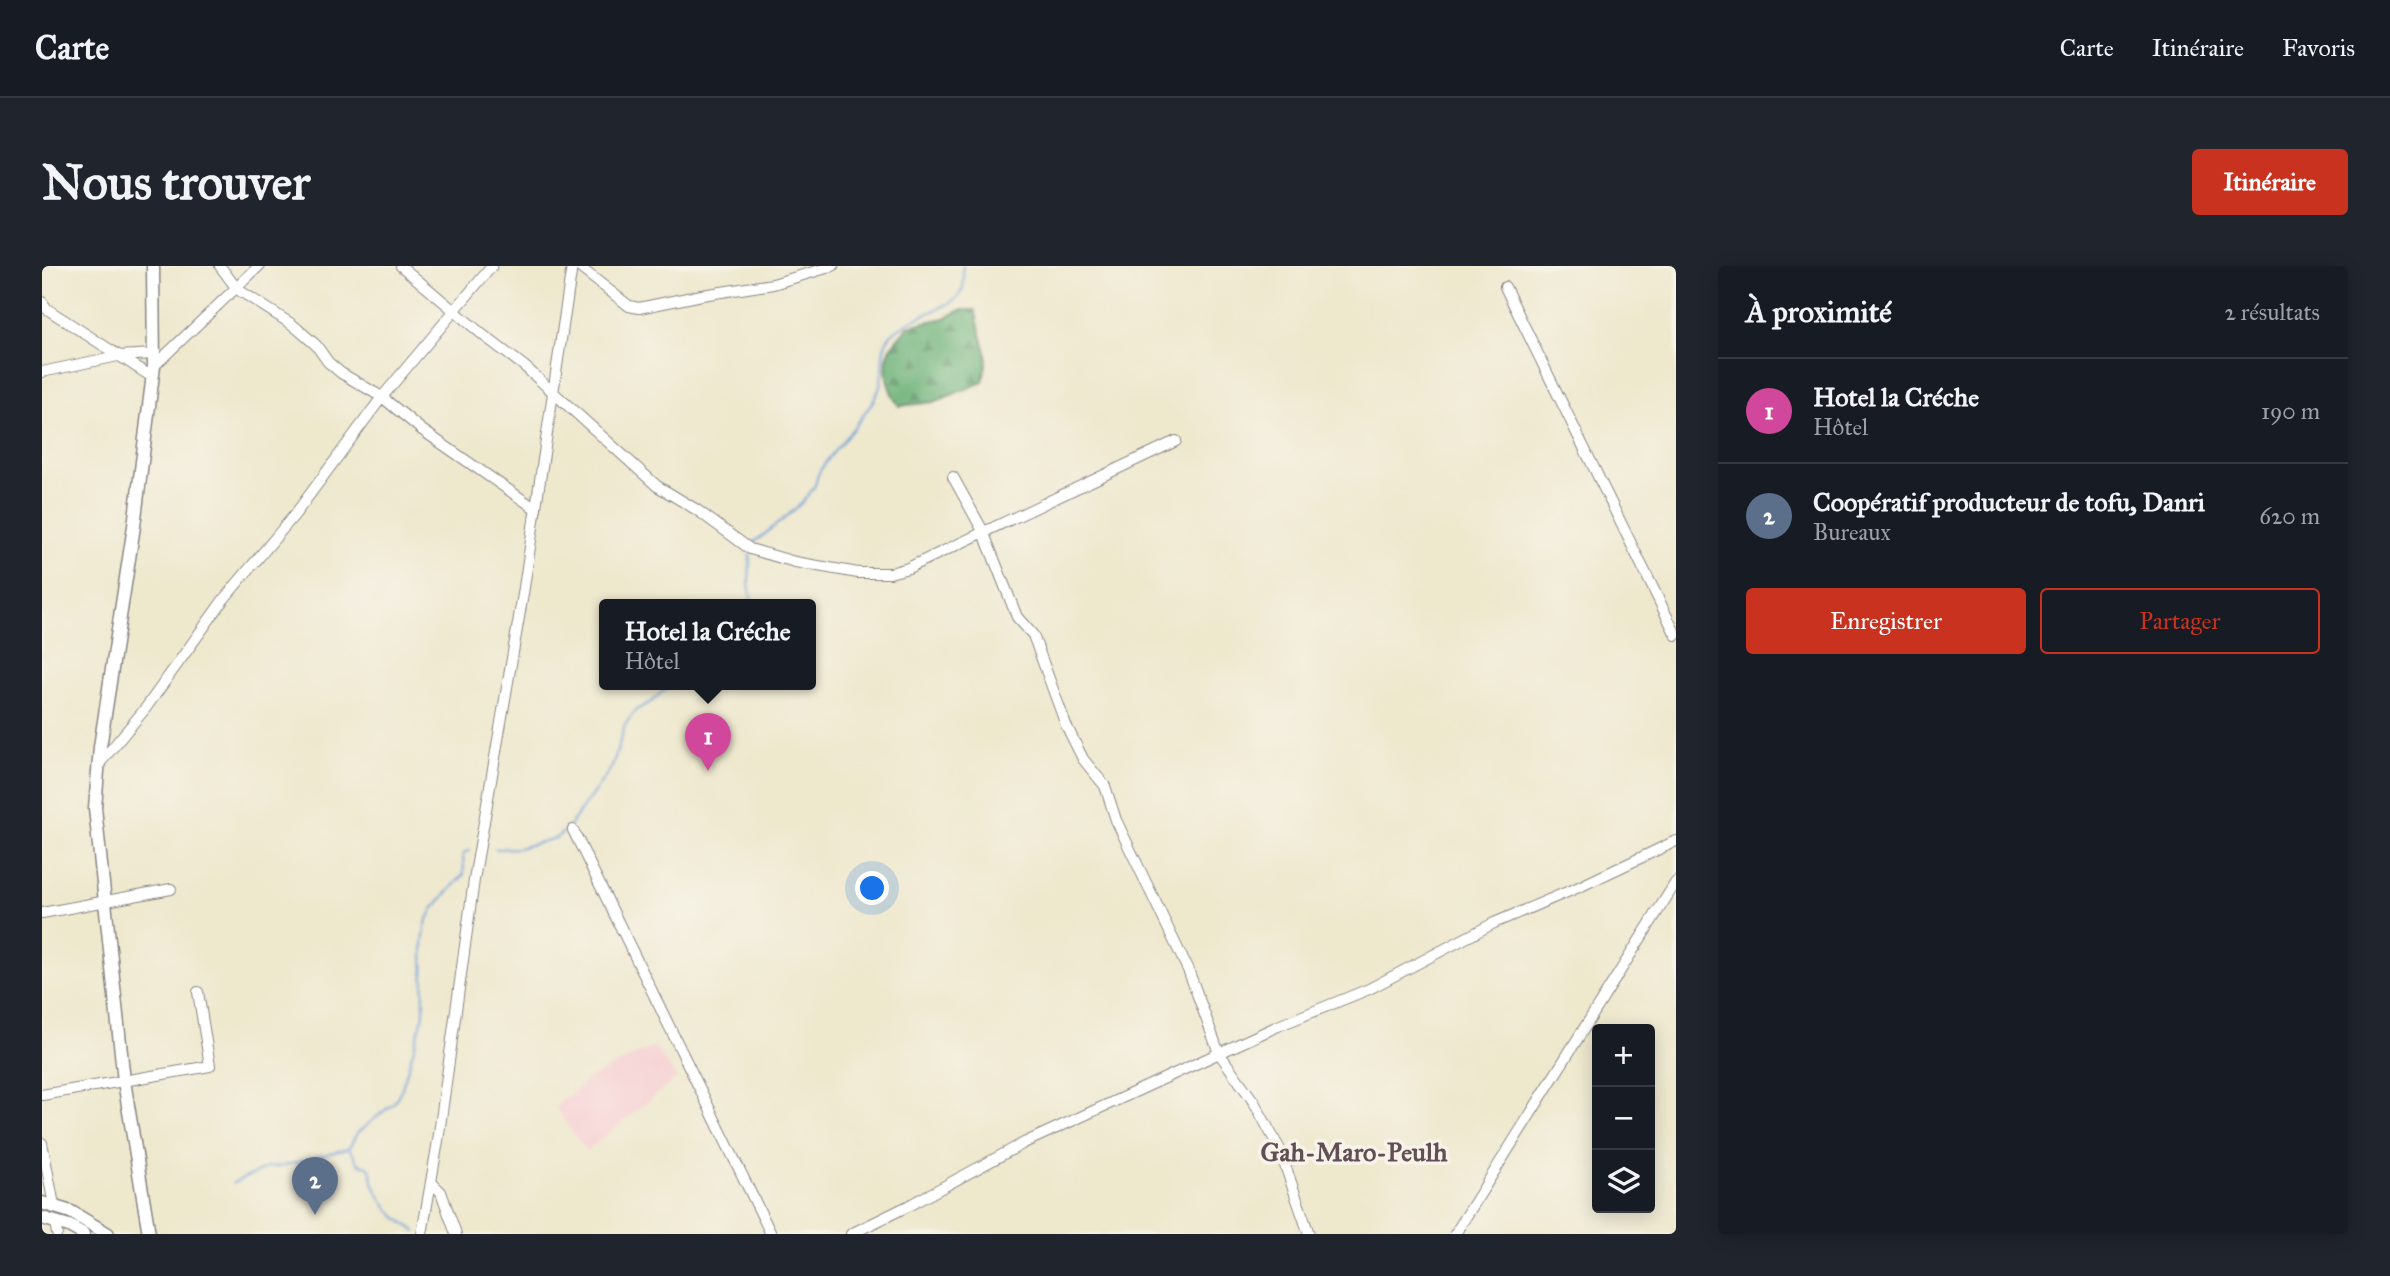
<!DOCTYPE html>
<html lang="fr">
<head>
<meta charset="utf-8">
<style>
  :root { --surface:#171b24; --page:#20242c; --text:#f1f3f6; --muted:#9ea1a6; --line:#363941; --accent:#c8321e }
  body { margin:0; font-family:"IM FELL Great Primer",serif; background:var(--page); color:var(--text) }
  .controls { position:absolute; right:21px; bottom:21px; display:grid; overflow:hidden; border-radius:7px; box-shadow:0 4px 18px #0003 }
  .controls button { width:63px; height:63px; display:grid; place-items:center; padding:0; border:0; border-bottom:2px solid var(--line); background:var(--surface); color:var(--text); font:35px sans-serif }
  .you { position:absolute; left:831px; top:623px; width:24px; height:24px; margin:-18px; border:5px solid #fff; border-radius:50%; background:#1a73e8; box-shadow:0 0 0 10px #1a73e833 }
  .badge { display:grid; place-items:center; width:46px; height:46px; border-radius:50%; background:var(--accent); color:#fff; font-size:23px; font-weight:700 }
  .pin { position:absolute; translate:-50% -58px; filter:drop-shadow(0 2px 4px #0008) }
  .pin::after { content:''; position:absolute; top:37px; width:24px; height:21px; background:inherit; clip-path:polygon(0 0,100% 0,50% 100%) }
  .popup { position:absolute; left:557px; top:333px; width:217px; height:91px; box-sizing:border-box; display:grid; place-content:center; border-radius:7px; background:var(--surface); filter:drop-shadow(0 2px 5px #0005); font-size:23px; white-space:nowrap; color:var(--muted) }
  .popup b { font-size:26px; color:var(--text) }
  .popup::after { content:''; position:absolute; left:50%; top:100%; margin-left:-14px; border:14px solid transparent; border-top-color:var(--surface) }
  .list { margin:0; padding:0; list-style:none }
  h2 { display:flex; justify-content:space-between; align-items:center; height:91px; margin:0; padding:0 28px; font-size:30px }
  h2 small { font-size:23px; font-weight:400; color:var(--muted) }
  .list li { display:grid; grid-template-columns:46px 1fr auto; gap:21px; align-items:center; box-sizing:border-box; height:105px; padding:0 28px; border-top:2px solid var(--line) }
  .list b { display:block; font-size:26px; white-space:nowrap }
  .list p { margin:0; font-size:23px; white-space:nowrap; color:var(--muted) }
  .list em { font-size:23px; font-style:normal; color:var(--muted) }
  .actions { display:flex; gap:14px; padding:21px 28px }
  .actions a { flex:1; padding:16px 0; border:2px solid var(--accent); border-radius:7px; text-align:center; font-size:24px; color:var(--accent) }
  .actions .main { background:var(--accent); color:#fff }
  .icon { flex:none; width:38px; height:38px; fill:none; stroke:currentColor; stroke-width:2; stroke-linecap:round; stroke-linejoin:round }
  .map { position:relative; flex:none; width:1634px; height:968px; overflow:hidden; border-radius:7px }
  header { display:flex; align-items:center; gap:42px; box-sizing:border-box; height:98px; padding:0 35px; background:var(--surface); border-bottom:2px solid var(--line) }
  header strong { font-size:33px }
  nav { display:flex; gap:38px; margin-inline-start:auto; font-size:24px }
  .intro { display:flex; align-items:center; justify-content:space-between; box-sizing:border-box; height:168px; padding:0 42px }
  h1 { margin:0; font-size:49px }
  .button { padding:18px 32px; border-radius:7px; background:var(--accent); color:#fff; font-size:24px; font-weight:700 }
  main { display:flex; gap:42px; padding:0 42px }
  aside { flex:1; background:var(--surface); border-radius:7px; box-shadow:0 4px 18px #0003 }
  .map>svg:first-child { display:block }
  .built { fill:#f7cfd3 }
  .forest { fill:url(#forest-firs); stroke:#456958; stroke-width:2 }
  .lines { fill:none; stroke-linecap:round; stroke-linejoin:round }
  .stream { stroke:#6d9fd8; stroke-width:2 }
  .minor-casing { stroke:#888584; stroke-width:12 }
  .major-casing { stroke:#888584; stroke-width:15 }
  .minor { stroke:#fff; stroke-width:10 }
  .major { stroke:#fff; stroke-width:12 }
  .labels { text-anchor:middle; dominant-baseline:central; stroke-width:7; stroke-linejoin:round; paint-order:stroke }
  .neighbourhood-label { font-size:26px; font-weight:bold; fill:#624f56; stroke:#f7f3e8 }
</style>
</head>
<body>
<header>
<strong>Carte</strong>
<nav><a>Carte</a><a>Itinéraire</a><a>Favoris</a></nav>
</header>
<div class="intro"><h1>Nous trouver</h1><a class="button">Itinéraire</a></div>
<main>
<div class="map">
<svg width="1634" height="968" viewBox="0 0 1634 968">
  <defs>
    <pattern id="forest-firs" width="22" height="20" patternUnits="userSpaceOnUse" patternTransform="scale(1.75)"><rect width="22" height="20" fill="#68b075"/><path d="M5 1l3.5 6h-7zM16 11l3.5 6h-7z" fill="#558f61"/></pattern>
  </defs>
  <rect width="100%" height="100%" fill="#f7f3e8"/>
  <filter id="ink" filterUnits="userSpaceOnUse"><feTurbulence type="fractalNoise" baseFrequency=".0143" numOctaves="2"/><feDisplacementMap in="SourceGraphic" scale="14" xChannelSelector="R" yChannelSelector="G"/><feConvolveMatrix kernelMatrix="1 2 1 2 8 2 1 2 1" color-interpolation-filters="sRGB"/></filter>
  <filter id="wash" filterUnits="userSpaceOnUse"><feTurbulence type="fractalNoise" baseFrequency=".00686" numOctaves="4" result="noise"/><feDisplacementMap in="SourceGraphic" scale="28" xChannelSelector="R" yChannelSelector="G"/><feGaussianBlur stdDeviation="1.57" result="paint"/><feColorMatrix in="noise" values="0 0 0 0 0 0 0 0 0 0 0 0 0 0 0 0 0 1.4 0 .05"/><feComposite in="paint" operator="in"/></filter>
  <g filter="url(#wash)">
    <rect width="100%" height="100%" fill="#eee8cd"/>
    <polygon class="built" points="612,780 635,812 544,885 513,841 546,813"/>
    <path class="forest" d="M919 44H933L945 92 941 116 892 136 857 140C846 124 839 101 849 82 853 74 861 67 866 60L903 52Z"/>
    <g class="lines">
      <g class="stream">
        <path d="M710 278C728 263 762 240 773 219 774 217 775 211 776 209 779 201 786 194 791 187 806 168 825 148 836 126 844 109 836 84 848 70 866 48 918 43 921 21 923 15 920 7 921 0"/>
        <polyline points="708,288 707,317 710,339"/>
        <polyline points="453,583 476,582 514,572 526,562 570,501 583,459 594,444 609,436 628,419"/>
        <path d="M308 884 317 898 326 900C331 907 329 913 333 921 344 943 353 952 374 965"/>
        <polyline points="191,917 227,901 241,900 307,882 315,867 352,837 360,822 382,748 381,678 384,657 391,643 422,608 421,588 428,584"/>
      </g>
    </g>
  </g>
  <g filter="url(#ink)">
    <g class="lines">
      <g class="minor-casing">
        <g id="minor">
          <polyline points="178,0 195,23 251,59 274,79 286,96 299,107 340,131 380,164 494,243"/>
          <polyline points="359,0 441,69 482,100 615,220 655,244 708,283 753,296 816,307 848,307 866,302 1134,175"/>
          <polyline points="536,0 587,40 597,42 660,29 731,18 791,0"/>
          <polyline points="1463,21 1634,369"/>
          <polyline points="0,36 5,43 110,111"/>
          <polyline points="112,100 217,0"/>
          <polyline points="0,106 76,90 113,88"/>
          <polyline points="911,211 941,265 975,351 991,369 1024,459 1041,493 1063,520 1074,554 1147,706 1177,787 1212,836 1237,882 1267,968"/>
          <polyline points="57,498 103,443 182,333 254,247 340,131 450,0"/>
          <polyline points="531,564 729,968"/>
          <polyline points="0,647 129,623"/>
          <polyline points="0,829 168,800 156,726"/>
          <polyline points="0,877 12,939"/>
          <polyline points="390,917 399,926 414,968"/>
          <polyline points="13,956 15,968"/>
          <polyline points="380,968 396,875 432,614 481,328 530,0"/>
          <polyline points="809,968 866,940 982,877 1236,760 1327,723 1452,657 1537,621 1634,575"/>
          <polyline points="1413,968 1634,616"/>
        </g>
      </g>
      <g class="major-casing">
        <g id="major">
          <polyline points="0,937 29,946 66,968"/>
          <polyline points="0,952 27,960 41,968"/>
          <polyline points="107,968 82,815 53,542 58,481 92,260 112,100 111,0"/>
        </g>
      </g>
      <use href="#minor" class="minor"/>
      <use href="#major" class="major"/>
    </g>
  </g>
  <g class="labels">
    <g class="neighbourhood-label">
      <text x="1312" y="886">Gah-Maro-Peulh</text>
    </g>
  </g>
</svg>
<div class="controls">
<button>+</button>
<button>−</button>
<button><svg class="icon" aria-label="layers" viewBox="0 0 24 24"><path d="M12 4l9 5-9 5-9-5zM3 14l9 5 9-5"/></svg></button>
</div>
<div class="you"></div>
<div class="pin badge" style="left:666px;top:505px;background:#d1479c">1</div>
<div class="popup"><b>Hotel la Créche</b>Hôtel</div>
<div class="pin badge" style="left:273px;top:949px;background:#5c6f8a">2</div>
</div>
<aside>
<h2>À proximité<small>2 résultats</small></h2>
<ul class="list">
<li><span class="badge" style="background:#d1479c">1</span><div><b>Hotel la Créche</b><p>Hôtel</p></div><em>190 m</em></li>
<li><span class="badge" style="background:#5c6f8a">2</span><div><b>Coopératif producteur de tofu, Danri</b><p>Bureaux</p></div><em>620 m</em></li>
</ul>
<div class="actions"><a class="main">Enregistrer</a><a>Partager</a></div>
</aside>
</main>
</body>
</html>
